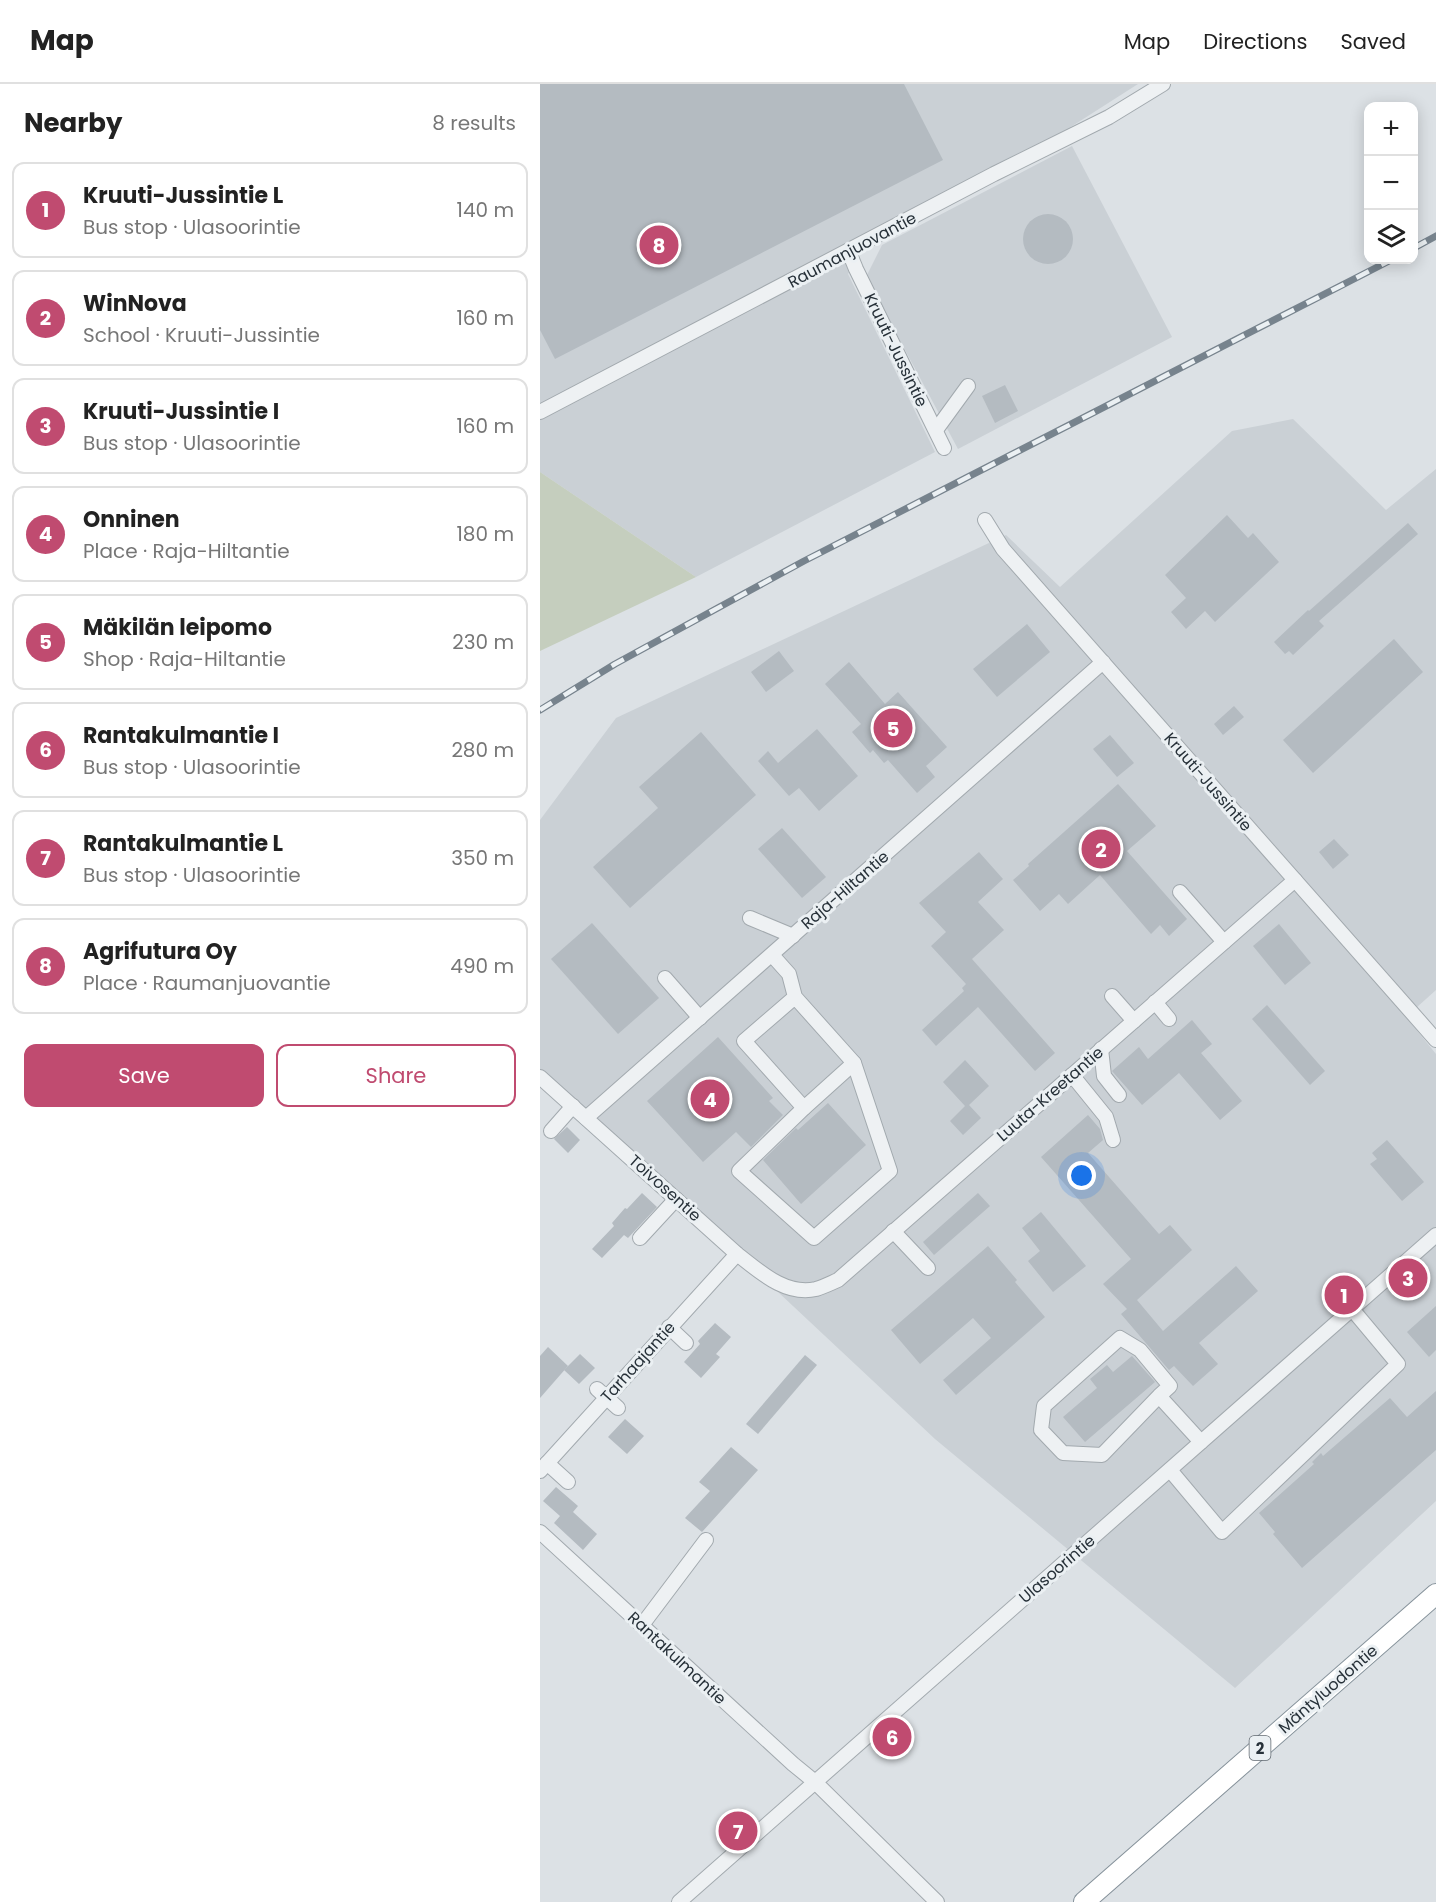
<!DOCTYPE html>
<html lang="en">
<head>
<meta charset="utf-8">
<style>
  :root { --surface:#fff; --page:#f6f6f6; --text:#222; --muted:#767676; --line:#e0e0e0; --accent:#c04b70 }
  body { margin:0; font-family:Poppins,sans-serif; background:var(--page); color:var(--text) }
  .controls { position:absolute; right:18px; top:18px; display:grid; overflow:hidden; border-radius:12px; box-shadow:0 3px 15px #0003 }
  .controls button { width:54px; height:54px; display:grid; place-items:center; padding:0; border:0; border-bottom:2px solid var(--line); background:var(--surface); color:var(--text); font:30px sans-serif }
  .you { position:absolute; left:542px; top:1092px; width:21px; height:21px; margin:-15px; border:4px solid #fff; border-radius:50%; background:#1a73e8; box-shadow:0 0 0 9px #1a73e833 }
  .badge { display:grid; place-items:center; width:39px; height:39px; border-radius:50%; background:var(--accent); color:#fff; font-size:20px; font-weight:700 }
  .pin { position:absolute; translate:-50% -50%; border:3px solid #fff; box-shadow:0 2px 6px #0006 }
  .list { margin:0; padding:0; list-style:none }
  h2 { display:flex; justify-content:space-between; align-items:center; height:78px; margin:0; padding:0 24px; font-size:26px }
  h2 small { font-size:20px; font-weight:400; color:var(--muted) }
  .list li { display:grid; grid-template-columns:39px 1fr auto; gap:18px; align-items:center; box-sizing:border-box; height:96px; margin:0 12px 12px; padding:0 12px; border:2px solid var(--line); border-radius:12px }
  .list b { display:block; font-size:22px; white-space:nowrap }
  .list p { margin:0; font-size:20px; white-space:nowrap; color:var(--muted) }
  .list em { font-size:20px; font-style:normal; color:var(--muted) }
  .actions { display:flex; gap:12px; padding:18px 24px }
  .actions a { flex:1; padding:14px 0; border:2px solid var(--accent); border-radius:12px; text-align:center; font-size:21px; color:var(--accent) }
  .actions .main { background:var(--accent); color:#fff }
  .icon { flex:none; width:33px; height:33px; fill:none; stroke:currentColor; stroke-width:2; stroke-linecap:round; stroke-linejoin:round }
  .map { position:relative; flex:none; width:896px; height:1818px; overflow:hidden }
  header { display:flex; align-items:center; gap:36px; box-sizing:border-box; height:84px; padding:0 30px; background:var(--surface); border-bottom:2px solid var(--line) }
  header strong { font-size:28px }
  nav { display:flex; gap:33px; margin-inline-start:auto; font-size:21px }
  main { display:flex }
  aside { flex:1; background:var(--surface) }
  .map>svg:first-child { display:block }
  .built { fill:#cad0d5 }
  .green { fill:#c5cebe }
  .building { fill:#b4bbc1 }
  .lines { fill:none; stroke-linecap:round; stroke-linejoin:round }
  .minor-casing { stroke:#a2a9ae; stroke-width:16 }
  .highway-casing { stroke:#85919a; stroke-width:22 }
  .minor { stroke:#eef1f3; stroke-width:14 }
  .highway { stroke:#fff; stroke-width:20 }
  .rail-casing { stroke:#77838d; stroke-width:7 }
  .rail { stroke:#ebf0f3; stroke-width:4.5; stroke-dasharray:14; stroke-linecap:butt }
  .labels { text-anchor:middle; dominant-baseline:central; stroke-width:6; stroke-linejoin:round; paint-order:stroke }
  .shield { fill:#ebf0f3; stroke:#626a71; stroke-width:1.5 }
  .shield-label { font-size:15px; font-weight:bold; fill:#273139 }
  .street-label { font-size:16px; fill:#273139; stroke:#ebf0f3 }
</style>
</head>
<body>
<header>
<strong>Map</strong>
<nav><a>Map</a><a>Directions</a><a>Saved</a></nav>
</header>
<main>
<aside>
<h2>Nearby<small>8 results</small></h2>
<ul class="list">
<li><span class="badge">1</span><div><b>Kruuti-Jussintie L</b><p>Bus stop · Ulasoorintie</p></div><em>140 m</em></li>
<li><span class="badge">2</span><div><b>WinNova</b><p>School · Kruuti-Jussintie</p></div><em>160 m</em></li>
<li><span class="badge">3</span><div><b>Kruuti-Jussintie I</b><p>Bus stop · Ulasoorintie</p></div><em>160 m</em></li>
<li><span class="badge">4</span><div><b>Onninen</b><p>Place · Raja-Hiltantie</p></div><em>180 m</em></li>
<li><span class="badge">5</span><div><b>Mäkilän leipomo</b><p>Shop · Raja-Hiltantie</p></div><em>230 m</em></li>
<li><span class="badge">6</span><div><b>Rantakulmantie I</b><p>Bus stop · Ulasoorintie</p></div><em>280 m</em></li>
<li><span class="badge">7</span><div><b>Rantakulmantie L</b><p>Bus stop · Ulasoorintie</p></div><em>350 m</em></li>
<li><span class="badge">8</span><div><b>Agrifutura Oy</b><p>Place · Raumanjuovantie</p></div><em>490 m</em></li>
</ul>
<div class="actions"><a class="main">Save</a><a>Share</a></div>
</aside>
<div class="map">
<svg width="896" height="1818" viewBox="0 0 896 1818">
  <rect width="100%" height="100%" fill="#dce1e5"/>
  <g class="built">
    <polygon points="0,0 598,0 526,46 332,146 308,190 395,368 156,493 0,388"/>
    <polygon points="532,62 632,253 418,365 326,193 342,161"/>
    <polygon points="753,335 846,426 896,385 896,906 866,933 896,970 896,1417 695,1604 395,1355 0,985 0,736 76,634 466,451 520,503 692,347"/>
  </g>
  <polygon class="green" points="0,388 156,493 0,567"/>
  <g class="building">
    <polygon points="0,0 364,0 403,76 15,275 0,246"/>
    <circle cx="508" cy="155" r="25"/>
    <polygon points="465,301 478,327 455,339 442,312"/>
    <polygon points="687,431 708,454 713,449 739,478 675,538 665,527 646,545 631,528 646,514 625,491"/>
    <polygon points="868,439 878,450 779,537 784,542 753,571 749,567 745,570 734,558 768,526 769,527"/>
    <polygon points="487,540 510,568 457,613 433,585"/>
    <polygon points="854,555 883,588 773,689 743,656"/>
    <polygon points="239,567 254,587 226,608 211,588"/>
    <polygon points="309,578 345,620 358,608 407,663 386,682 395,693 377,709 348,676 344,679 333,666 330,669 312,648 321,640 285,600"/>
    <polygon points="694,622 704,633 683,651 674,640"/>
    <polygon points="277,645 318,692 279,727 259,704 249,712 218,677 228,667 238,679"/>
    <polygon points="161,648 216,711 90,824 53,783 118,724 99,703"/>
    <polygon points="570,651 594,679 577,693 553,665"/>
    <polygon points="578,700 616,742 587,767 647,835 629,852 620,841 611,850 560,791 528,820 519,810 500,827 473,796 489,782 488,780"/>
    <polygon points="242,744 286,793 262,814 218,765"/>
    <polygon points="794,755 809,771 793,785 779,768"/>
    <polygon points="439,768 463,795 438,818 464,846 432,875 515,969 495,987 438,923 396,962 382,946 424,907 422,904 426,900 391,862 406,848 379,819"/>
    <polygon points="52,839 119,914 78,950 11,875"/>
    <polygon points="739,840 771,879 745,901 713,862"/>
    <polygon points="727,921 785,987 770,1001 712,935"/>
    <polygon points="652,936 672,960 661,969 702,1017 680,1036 639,989 602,1021 572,987 599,963 608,975"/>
    <polygon points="178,953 233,1014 229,1017 243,1031 211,1063 196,1048 163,1078 107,1017"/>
    <polygon points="425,976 449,1002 429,1021 441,1034 423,1051 410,1037 425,1022 403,998"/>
    <polygon points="288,1019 326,1061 261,1120 223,1076 256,1044 258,1046"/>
    <polygon points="548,1031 560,1045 563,1056 548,1069 619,1150 630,1141 652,1166 597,1216 623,1247 696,1182 718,1207 659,1259 678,1280 653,1302 634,1282 629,1286 581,1230 587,1225 563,1200 591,1175 501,1073"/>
    <polygon points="27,1043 40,1056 28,1069 14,1055"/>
    <polygon points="847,1056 884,1098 862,1117 830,1080 837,1075 832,1069"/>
    <polygon points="102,1109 117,1123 88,1154 84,1151 62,1174 52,1165 74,1142 72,1139 85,1124 87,1125"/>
    <polygon points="438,1109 450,1122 394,1171 383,1158"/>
    <polygon points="501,1128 546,1182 513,1208 488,1177 500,1167 482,1144"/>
    <polygon points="448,1162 477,1196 475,1198 505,1233 416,1311 403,1296 451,1254 433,1234 380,1280 351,1246"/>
    <polygon points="896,1222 896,1266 889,1273 867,1248"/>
    <polygon points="175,1239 191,1253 176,1270 180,1273 161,1294 144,1278 160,1260 158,1257"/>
    <polygon points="8,1263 28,1282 0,1314 0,1272"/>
    <polygon points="40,1270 55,1284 39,1300 24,1286"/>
    <polygon points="265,1271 277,1281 218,1350 206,1340"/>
    <polygon points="592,1272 615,1298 545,1358 523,1333 557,1304 550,1295 567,1281 573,1288"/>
    <polygon points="896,1307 896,1366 762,1484 733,1450 735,1448 719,1429 774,1380 772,1378 781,1369 783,1372 850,1314 867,1333"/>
    <polygon points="85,1335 104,1352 87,1370 68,1353"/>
    <polygon points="191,1363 218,1386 162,1448 145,1434 170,1407 159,1398"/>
    <polygon points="16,1403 38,1422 33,1428 57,1450 43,1466 14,1439 20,1432 3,1417"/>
  </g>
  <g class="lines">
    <g class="minor-casing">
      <g id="minor">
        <polyline points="309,168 316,185 404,364"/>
        <polyline points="0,328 454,90 569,33 623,0"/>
        <polyline points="396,346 428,302"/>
        <polyline points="445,436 463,465 896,956"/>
        <polyline points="640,808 684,858"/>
        <polyline points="210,834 253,852"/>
        <polyline points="232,871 249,890 255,913 204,957 264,1024 314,979 255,913"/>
        <polyline points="125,894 160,934"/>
        <polyline points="572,912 594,937"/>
        <polyline points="615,918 629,935"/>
        <polyline points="561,965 564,992 579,1011"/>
        <polyline points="532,991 566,1033 573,1056"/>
        <path d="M0 993 197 1170C219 1187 245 1212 276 1205 283 1203 291 1199 298 1196L755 796"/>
        <polyline points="264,1024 199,1087 274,1154 350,1087 314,979"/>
        <polyline points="46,1034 563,578"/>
        <polyline points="11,1047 33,1022"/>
        <polyline points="353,1147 388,1184"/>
        <polyline points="100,1154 136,1115"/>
        <polyline points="129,1243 146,1259"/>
        <polyline points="57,1305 78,1324"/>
        <polyline points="619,1312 630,1302 600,1266 580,1254 504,1322 501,1346 523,1369 562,1371 619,1312 661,1358"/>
        <polyline points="7,1379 28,1398"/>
        <polyline points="630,1386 682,1448 858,1280 812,1225"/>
        <polyline points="0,1387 197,1170"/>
        <polyline points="0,1448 253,1680 275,1698 397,1818"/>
        <polyline points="102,1541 166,1456"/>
        <polyline points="139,1818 896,1151"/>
      </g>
    </g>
    <g class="highway-casing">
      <polyline id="highway" points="544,1818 896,1510"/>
    </g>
    <use href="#minor" class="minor"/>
    <use href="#highway" class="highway"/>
    <g class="rail-casing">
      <g id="rail">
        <polyline points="874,164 896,152"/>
        <polyline points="0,626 75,580 264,477 851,176"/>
      </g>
    </g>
    <use href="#rail" class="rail"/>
  </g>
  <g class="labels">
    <rect class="shield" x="709.5" y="1652" width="21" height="24" rx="4.5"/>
    <g class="shield-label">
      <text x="720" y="1664">2</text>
    </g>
    <g class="street-label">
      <text transform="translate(312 166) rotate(-28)">Raumanjuovantie</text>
      <text transform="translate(356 266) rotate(64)">Kruuti-Jussintie</text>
      <text transform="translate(668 698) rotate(49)">Kruuti-Jussintie</text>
      <text transform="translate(305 806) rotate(-41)">Raja-Hiltantie</text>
      <text transform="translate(510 1010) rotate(-41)">Luuta-Kreetantie</text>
      <text transform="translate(125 1104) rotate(42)">Toivosentie</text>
      <text transform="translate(98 1278) rotate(-48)">Tarhaajantie</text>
      <text transform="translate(517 1485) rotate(-41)">Ulasoorintie</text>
      <text transform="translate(137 1574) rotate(43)">Rantakulmantie</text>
      <text transform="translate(788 1605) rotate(-41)">Mäntyluodontie</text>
    </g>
  </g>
</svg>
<div class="controls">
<button>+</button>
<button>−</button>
<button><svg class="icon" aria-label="layers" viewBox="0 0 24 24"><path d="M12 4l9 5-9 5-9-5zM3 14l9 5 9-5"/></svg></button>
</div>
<div class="you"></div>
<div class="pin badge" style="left:804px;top:1211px">1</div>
<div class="pin badge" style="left:561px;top:765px">2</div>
<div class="pin badge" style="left:868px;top:1194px">3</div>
<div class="pin badge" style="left:170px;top:1015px">4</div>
<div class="pin badge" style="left:353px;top:644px">5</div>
<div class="pin badge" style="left:352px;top:1653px">6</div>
<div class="pin badge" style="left:198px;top:1747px">7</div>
<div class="pin badge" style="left:119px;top:161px">8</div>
</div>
</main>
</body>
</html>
